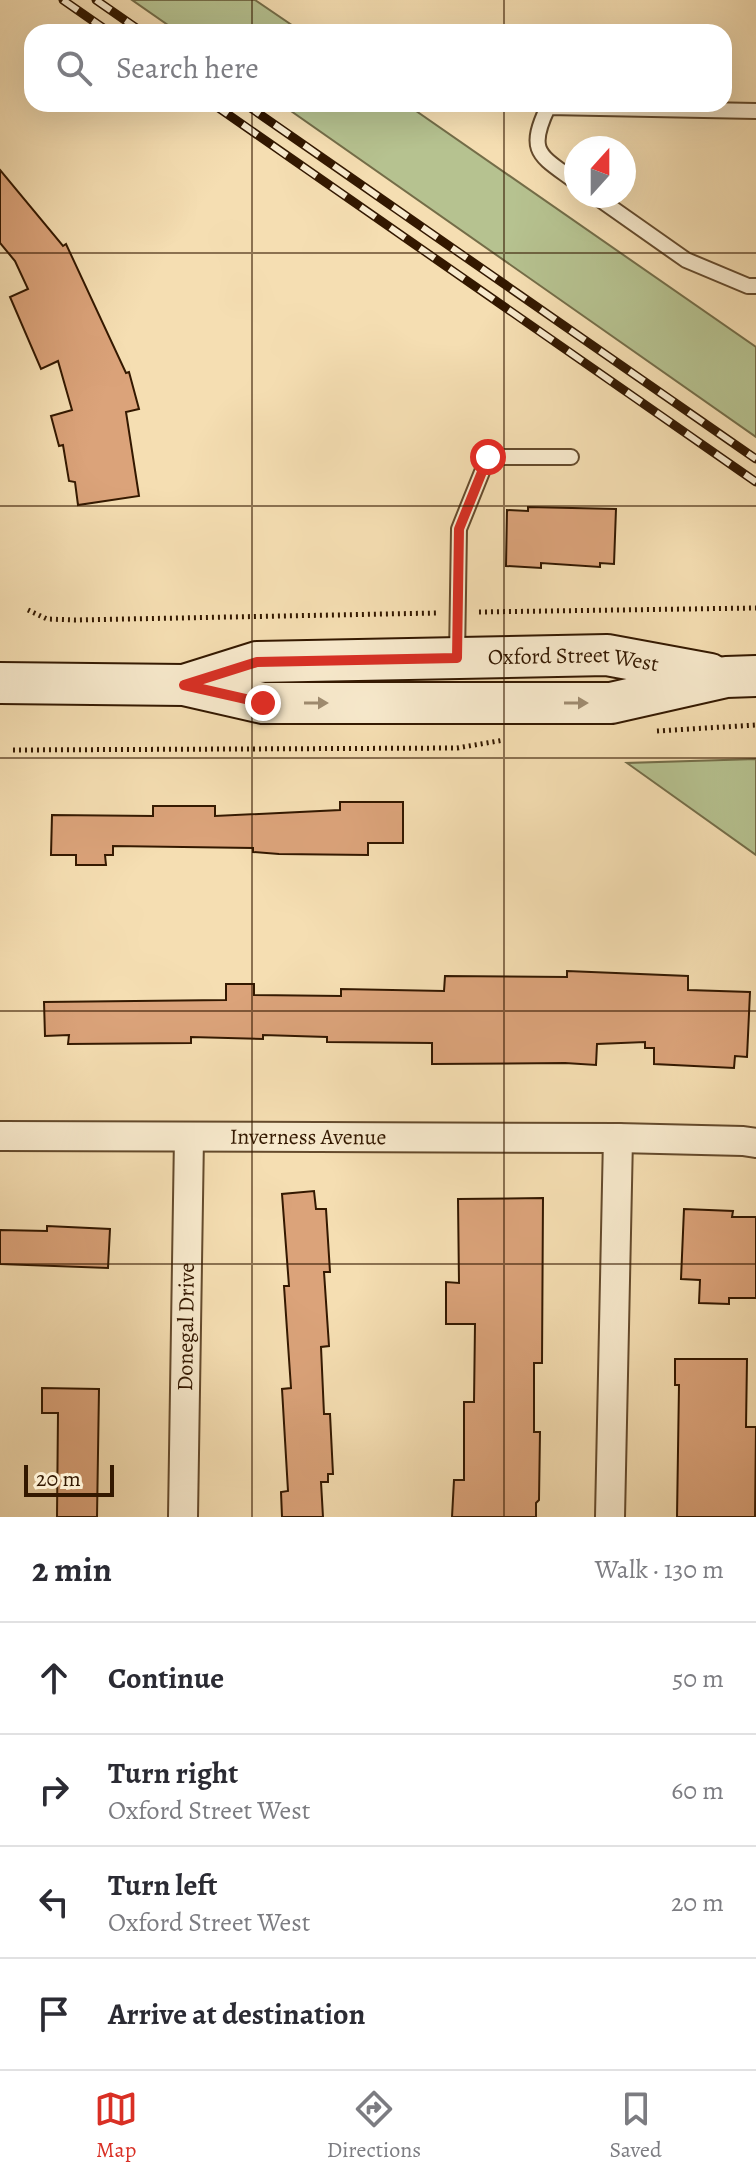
<!DOCTYPE html>
<html lang="en">
<head>
<meta charset="utf-8">
<style>
  :root { --surface:#fff; --page:#f2f2f3; --text:#2b2b33; --muted:#7c7c81; --line:#e1e1e2; --accent:#d93025 }
  body { margin:0; font-family:Alegreya,serif; background:var(--page); color:var(--text) }
  .compass { position:absolute; left:564px; top:136px; width:72px; height:72px; border-radius:50%; background:var(--surface); box-shadow:0 8px 32px #0002; rotate:21deg }
  .scale { position:absolute; left:24px; bottom:20px; width:90px; box-sizing:border-box; padding-left:8px; border:4px solid #331800; border-top:0; font-size:22px; line-height:28px; white-space:nowrap; color:#331800; -webkit-text-stroke:6px #f8eacd; paint-order:stroke }
  .stop { position:absolute; width:24px; height:24px; margin:-18px; border:6px solid #d93025; border-radius:50%; background:#fff }
  .stop.end { background:#d93025; border-color:#fff; box-shadow:0 2px 8px #0008 }
  .list { margin:0; padding:0; list-style:none }
  h2 { display:flex; justify-content:space-between; align-items:center; height:104px; margin:0; padding:0 32px; font-size:34px }
  h2 small { font-size:26px; font-weight:400; color:var(--muted) }
  .list li { display:grid; grid-template-columns:52px 1fr auto; gap:24px; align-items:center; box-sizing:border-box; height:112px; padding:0 32px; border-top:2px solid var(--line) }
  .list b { display:block; font-size:30px; white-space:nowrap }
  .list p { margin:0; font-size:26px; white-space:nowrap; color:var(--muted) }
  .list em { font-size:26px; font-style:normal; color:var(--muted) }
  .icon { flex:none; width:44px; height:44px; fill:none; stroke:currentColor; stroke-width:2; stroke-linecap:round; stroke-linejoin:round }
  .map { position:relative; flex:none; width:756px; height:1517px; overflow:hidden }
  .search { position:absolute; background:var(--surface); box-shadow:0 8px 32px #0002; left:24px; right:24px; top:24px; height:88px; display:flex; align-items:center; gap:20px; box-sizing:border-box; padding:0 28px; border-radius:24px; color:var(--muted); font-size:30px }
  .sheet { height:552px; background:var(--surface) }
  nav { display:flex; justify-content:space-around; align-items:center; box-sizing:border-box; height:112px; border-top:2px solid var(--line); background:var(--surface); font-size:22px; color:var(--muted) }
  nav a { display:grid; justify-items:center; gap:4px }
  nav .on { color:var(--accent) }
  .map>svg:first-child { display:block }
  .green { fill:#b6c290; stroke:#746d48; stroke-width:2 }
  .building { fill:#dba37a; stroke:#331800; stroke-width:2 }
  .lines { fill:none; stroke-linecap:round; stroke-linejoin:round }
  .lane-casing { stroke:#644a2c; stroke-width:18 }
  .street-casing { stroke:#644a2c; stroke-width:32 }
  .secondary-casing { stroke:#331800; stroke-width:44 }
  .path { stroke:#331800; stroke-width:5; stroke-dasharray:2 4; stroke-linecap:butt }
  .lane { stroke:#f8eacd; stroke-width:14 }
  .street { stroke:#f8eacd; stroke-width:28 }
  .secondary { stroke:#f8eacd; stroke-width:40 }
  .rail-casing { stroke:#331800; stroke-width:9 }
  .rail { stroke:#f8eacd; stroke-width:6; stroke-dasharray:18; stroke-linecap:butt }
  .oneway { fill:#9f8c71 }
  .route { stroke:#d93025; stroke-width:10 }
  .grid { fill:none; stroke:#331800; stroke-width:2; stroke-opacity:0.55 }
  .labels { text-anchor:middle; dominant-baseline:central; stroke-width:7; stroke-linejoin:round; paint-order:stroke }
  .street-label { font-size:22px; fill:#331800; stroke:#f8eacd }
</style>
</head>
<body>
<div class="map">
<svg width="756" height="1517" viewBox="0 0 756 1517">
  <rect width="100%" height="100%" fill="#f5deb2"/>
  <filter id="stains"><feTurbulence type="fractalNoise" baseFrequency=".0025" numOctaves="4"/><feColorMatrix values="0 0 0 0 .2 0 0 0 0 .09 0 0 0 0 .02 0 0 0 .5 -.17"/></filter>
  <radialGradient id="worn" r=".72"><stop offset=".6" stop-color="#630" stop-opacity="0"/><stop offset="1" stop-color="#630" stop-opacity=".3"/></radialGradient>
  <g class="green">
    <polygon points="132,0 255,0 302,32 178,32"/>
    <polygon points="281,104 406,104 756,347 756,437"/>
    <polygon points="756,759 756,855 627,763"/>
  </g>
  <g class="building">
    <polygon points="0,170 63,246 66,244 126,373 129,372 139,409 126,412 139,496 78,505 75,482 69,481 63,445 59,446 51,416 72,410 58,361 41,369 10,297 28,289 15,261 0,243"/>
    <polygon points="528,507 616,509 614,564 600,563 600,567 541,563 541,568 506,566 507,510 528,511"/>
    <polygon points="340,802 403,802 403,843 368,843 368,855 279,854 253,852 253,848 113,846 113,855 105,855 106,865 76,865 76,855 51,855 52,815 153,816 153,806 215,806 215,816 340,810"/>
    <polygon points="567,971 688,976 688,990 750,992 747,1057 735,1056 734,1068 654,1064 654,1048 645,1048 645,1042 597,1044 596,1065 565,1063 432,1064 432,1043 327,1042 327,1037 263,1035 263,1039 191,1037 191,1043 68,1044 69,1035 45,1036 44,1002 226,1000 226,984 254,984 254,995 341,996 341,989 444,991 445,976 567,977"/>
    <polygon points="314,1191 316,1209 326,1209 330,1272 324,1272 329,1346 321,1347 324,1414 330,1414 333,1474 328,1474 328,1482 321,1482 323,1517 282,1517 281,1492 288,1491 282,1389 291,1388 284,1286 289,1286 282,1194"/>
    <polygon points="543,1198 542,1363 534,1363 534,1432 540,1432 539,1500 536,1503 536,1517 452,1517 454,1480 464,1480 464,1402 474,1402 475,1324 446,1324 446,1282 459,1283 458,1199"/>
    <polygon points="684,1209 733,1211 732,1217 756,1217 756,1298 729,1298 729,1304 699,1303 700,1280 681,1279"/>
    <polygon points="47,1226 110,1229 108,1268 0,1264 0,1230 47,1231"/>
    <polygon points="675,1359 747,1359 746,1427 756,1427 755,1517 677,1517 679,1385 675,1385"/>
    <polygon points="42,1388 99,1389 97,1517 57,1517 58,1413 42,1413"/>
  </g>
  <g class="lines">
    <g class="lane-casing">
      <g id="lane">
        <path d="M576 182C540 155 526 153 548 107L756 111"/>
        <polyline points="595,196 686,260 748,286 756,286"/>
        <polyline points="457,657 459,529 488,457 571,457"/>
      </g>
    </g>
    <g class="street-casing">
      <g id="street">
        <path id="s1" d="M0 1136 618 1138 743 1141 756 1143"/>
        <path id="s2" d="M183 1517 189 1137"/>
        <polyline points="610,1517 618,1138"/>
      </g>
    </g>
    <g class="secondary-casing">
      <g id="secondary">
        <polyline points="0,683 184,685 263,703 611,703 726,677 756,676"/>
        <path id="s3" d="M187 684 257 662 607 655 710 674"/>
      </g>
    </g>
    <g class="path">
      <polyline points="28,610 47,619 75,620 437,613"/>
      <polyline points="479,612 756,608"/>
      <polyline points="657,731 756,725"/>
      <polyline points="13,750 457,748 504,740"/>
    </g>
    <use href="#lane" class="lane"/>
    <use href="#street" class="street"/>
    <use href="#secondary" class="secondary"/>
    <g class="rail-casing">
      <g id="rail">
        <polyline points="63,0 109,32"/>
        <polyline points="96,0 142,32"/>
        <polyline points="213,104 756,482"/>
        <polyline points="245,104 756,459"/>
      </g>
    </g>
    <use href="#rail" class="rail"/>
  </g>
  <defs><path id="oneway-solid" d="M-6-.8H1V-3.2L6.5 0L1 3.2V.8H-6Z" transform="scale(2)"/></defs>
  <g class="oneway">
    <use href="#oneway-solid" transform="translate(316 703)"/>
    <use href="#oneway-solid" transform="translate(576 703)"/>
  </g>
  <g class="lines">
    <polyline class="route" points="263,703 184,685 257,662 457,658 459,529 488,457"/>
  </g>
  <path class="grid" d="M252 0V32M504 0V32M252 104V1517M504 104V1517M0 253H756M0 506H756M0 758H756M0 1011H756M0 1264H756"/>
  <g class="labels">
    <g class="street-label">
      <text stroke="none"><textPath href="#s3" startOffset="390">Oxford Street West</textPath></text>
      <text stroke="none"><textPath href="#s1" startOffset="308">Inverness Avenue</textPath></text>
      <text stroke="none"><textPath href="#s2" startOffset="190">Donegal Drive</textPath></text>
    </g>
  </g>
  <rect width="100%" height="100%" filter="url(#stains)"/>
  <rect width="100%" height="100%" fill="url(#worn)"/>
</svg>
<svg class="compass" viewBox="-18 -18 36 36"><path d="M0-13l5 13h-10z" fill="#e53935"/><path d="M0 13l5-13h-10z" fill="#7c7c81"/></svg>
<div class="scale">20 m</div>
<div class="stop" style="left:488px;top:457px"></div>
<div class="stop end" style="left:263px;top:703px"></div>
<div class="search"><svg class="icon" aria-label="search" viewBox="0 0 24 24"><circle cx="10" cy="10" r="6"/><path d="M15 15l6 6"/></svg>Search here</div>
</div>
<section class="sheet">
<h2>2 min<small>Walk · 130 m</small></h2>
<ul class="list">
<li><svg class="icon" aria-label="ahead" viewBox="0 0 24 24"><path d="M12 20V5M6 11l6-6 6 6"/></svg><div><b>Continue</b></div><em>50 m</em></li>
<li><svg class="icon" aria-label="right" viewBox="0 0 24 24"><path d="M7 20v-9h11M14 6l5 5-5 5"/></svg><div><b>Turn right</b><p>Oxford Street West</p></div><em>60 m</em></li>
<li><svg class="icon" aria-label="left" viewBox="0 0 24 24"><path d="M17 20v-9H6M10 6l-5 5 5 5"/></svg><div><b>Turn left</b><p>Oxford Street West</p></div><em>20 m</em></li>
<li><svg class="icon" aria-label="arrive" viewBox="0 0 24 24"><path d="M6 21V4h12l-3 4 3 4H6"/></svg><div><b>Arrive at destination</b></div></li>
</ul>
</section>
<nav>
<a class="on"><svg class="icon" aria-label="map" viewBox="0 0 24 24"><path d="M3 6l6-2 6 2 6-2v14l-6 2-6-2-6 2zM9 4v14M15 6v14"/></svg>Map</a>
<a><svg class="icon" aria-label="directions" viewBox="0 0 24 24"><path d="M12 3l9 9-9 9-9-9zM9 14v-3h6M13 9l2 2-2 2"/></svg>Directions</a>
<a><svg class="icon" aria-label="saved" viewBox="0 0 24 24"><path d="M7 4h10v16l-5-4-5 4z"/></svg>Saved</a>
</nav>
</body>
</html>
